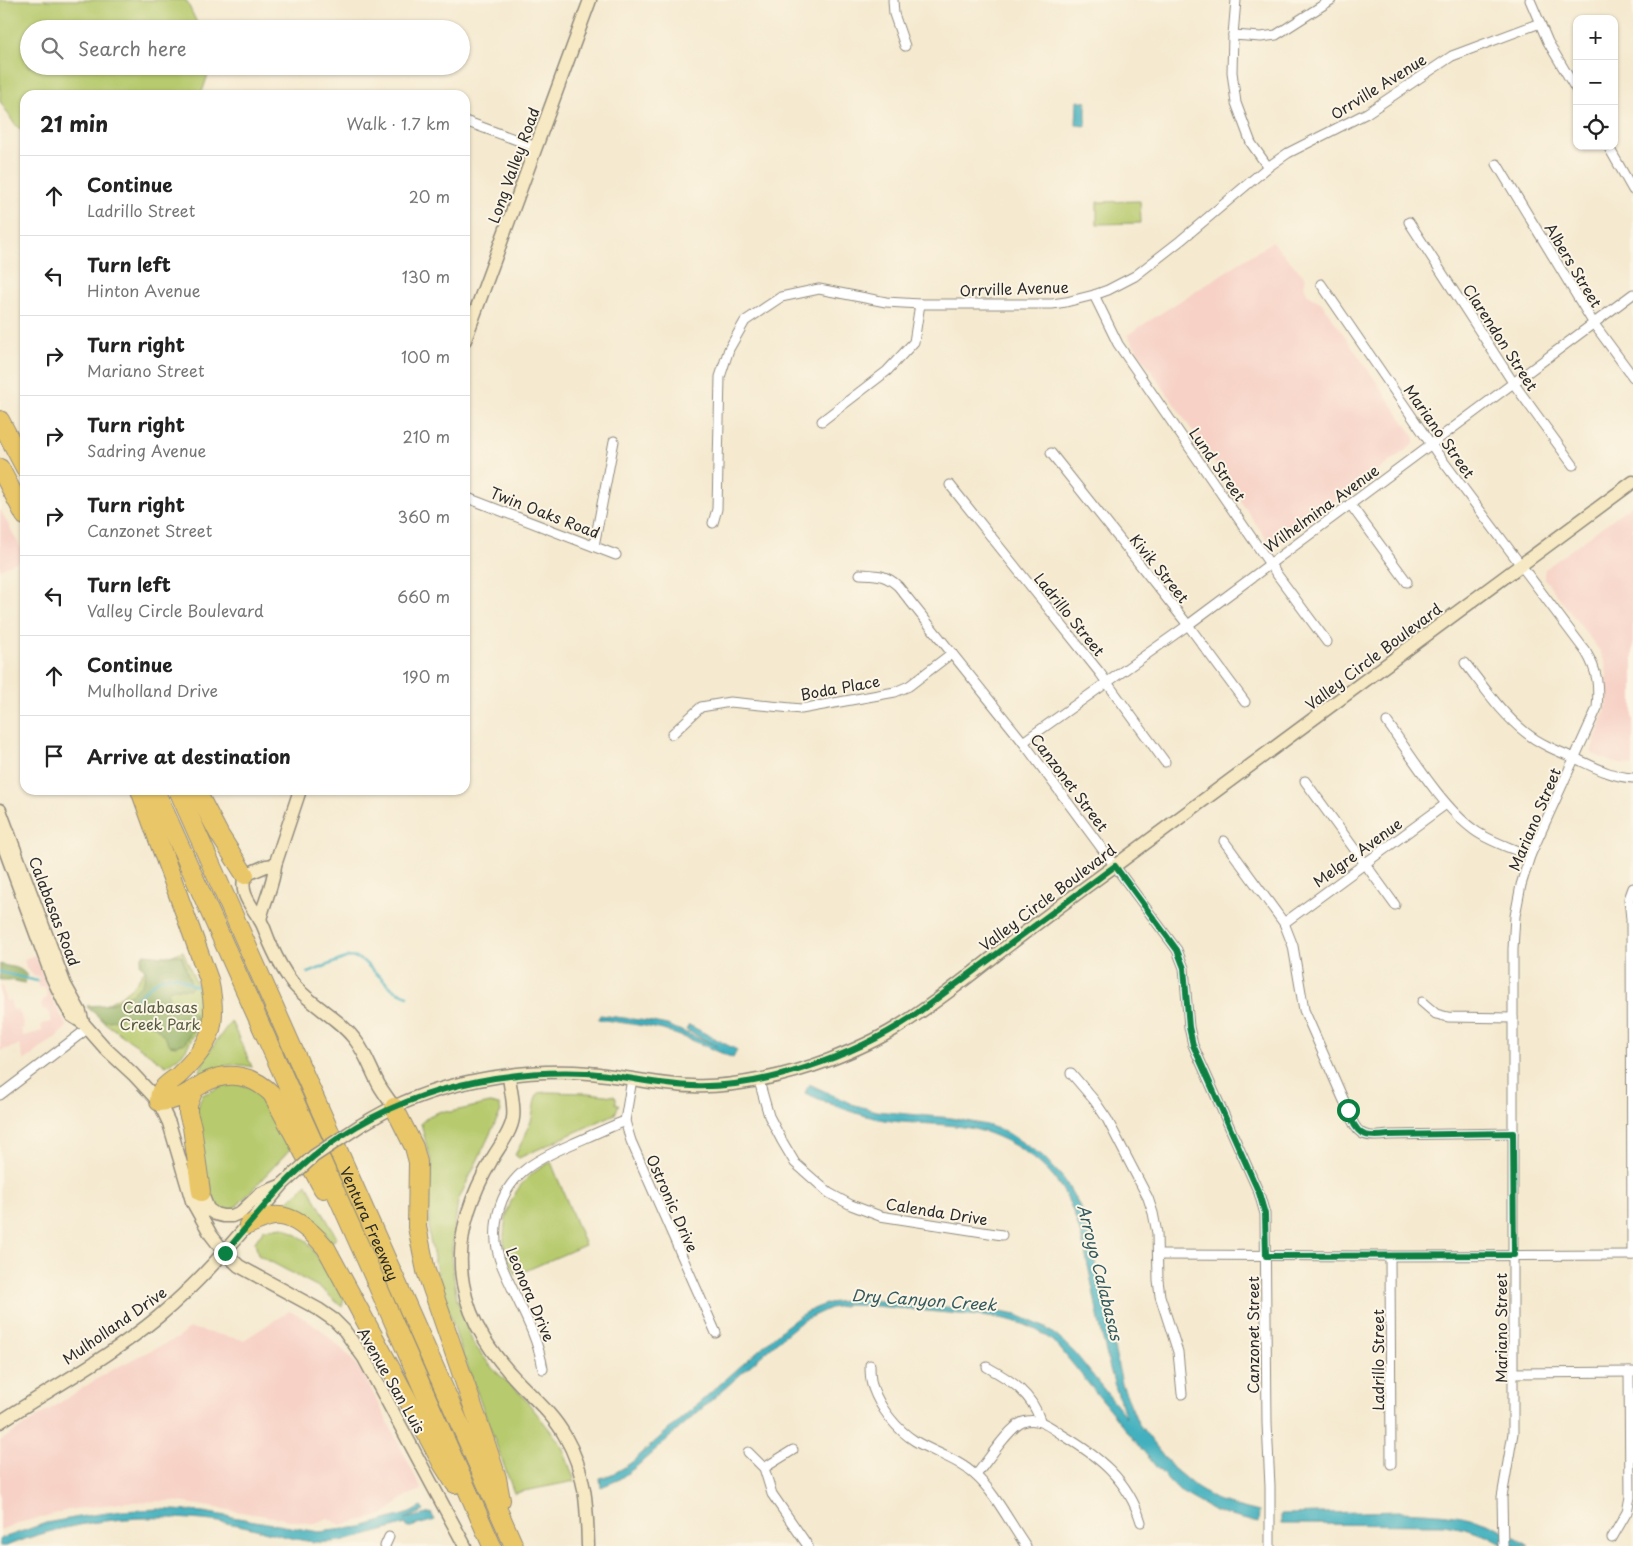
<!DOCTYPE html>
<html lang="en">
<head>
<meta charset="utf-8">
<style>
  :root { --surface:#fff; --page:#f6f6f6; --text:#222; --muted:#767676; --line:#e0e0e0 }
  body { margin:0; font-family:"Playpen Sans",sans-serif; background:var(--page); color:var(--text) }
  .controls { position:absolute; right:15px; top:15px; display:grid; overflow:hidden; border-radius:10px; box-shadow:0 1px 4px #0004 }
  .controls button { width:45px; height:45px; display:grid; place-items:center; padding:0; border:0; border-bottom:1px solid var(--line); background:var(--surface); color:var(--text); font:25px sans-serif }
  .stop { position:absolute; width:15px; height:15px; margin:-11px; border:4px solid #0b8043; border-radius:50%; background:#fff }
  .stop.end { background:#0b8043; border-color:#fff; box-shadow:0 1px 5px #0008 }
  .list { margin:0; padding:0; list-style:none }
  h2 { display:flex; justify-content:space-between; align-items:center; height:65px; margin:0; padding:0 20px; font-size:21px }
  h2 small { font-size:16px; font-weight:400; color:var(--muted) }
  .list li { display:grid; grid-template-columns:32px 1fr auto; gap:15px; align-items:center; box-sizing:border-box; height:80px; padding:0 20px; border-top:1px solid var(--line) }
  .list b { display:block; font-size:19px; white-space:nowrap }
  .list p { margin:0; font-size:16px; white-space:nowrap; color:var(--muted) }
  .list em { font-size:16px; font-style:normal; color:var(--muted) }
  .icon { flex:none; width:28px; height:28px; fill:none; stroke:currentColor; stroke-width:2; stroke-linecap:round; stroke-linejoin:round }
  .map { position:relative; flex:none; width:1633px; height:1546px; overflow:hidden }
  .search { position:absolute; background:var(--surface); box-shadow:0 1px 4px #0004; left:20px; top:20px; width:450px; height:55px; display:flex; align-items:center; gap:12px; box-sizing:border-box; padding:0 18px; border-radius:28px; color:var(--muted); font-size:19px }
  .panel { position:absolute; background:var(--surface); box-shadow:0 1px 4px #0004; left:20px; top:90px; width:450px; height:705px; border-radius:15px }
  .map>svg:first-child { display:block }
  .built { fill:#f7d1c6 }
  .green { fill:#b7ca6e; stroke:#717a4c }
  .forest { fill:#91ae61; stroke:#5e6c46 }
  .water { fill:#42b0be; stroke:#366e74 }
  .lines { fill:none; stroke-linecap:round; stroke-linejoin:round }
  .stream { stroke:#42b0be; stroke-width:2.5 }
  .street-casing { stroke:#908a7e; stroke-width:11 }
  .secondary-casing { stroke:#908a7e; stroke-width:15 }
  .highway-casing { stroke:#908a7e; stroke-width:20 }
  .street { stroke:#fff; stroke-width:9 }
  .secondary { stroke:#f6e9c3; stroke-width:12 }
  .highway { stroke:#e9c769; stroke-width:18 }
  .secondary-bridge-casing { stroke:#908a7e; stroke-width:15; stroke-linecap:butt }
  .secondary-bridge { stroke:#f6e9c3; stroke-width:12 }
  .route { stroke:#0b8043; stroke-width:6 }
  .labels { text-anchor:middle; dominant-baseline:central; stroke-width:4; stroke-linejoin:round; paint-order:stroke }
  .street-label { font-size:15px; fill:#2b2b2b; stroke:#fcf5e5 }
  .park-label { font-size:15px; fill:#555b3f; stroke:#fcf5e5 }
  .water-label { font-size:16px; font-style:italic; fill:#335a5e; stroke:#fcf5e5 }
</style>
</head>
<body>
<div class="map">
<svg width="1633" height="1546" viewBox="0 0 1633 1546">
  <rect width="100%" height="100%" fill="#fcf5e5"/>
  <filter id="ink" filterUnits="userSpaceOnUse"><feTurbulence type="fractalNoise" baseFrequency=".02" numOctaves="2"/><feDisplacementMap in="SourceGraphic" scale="10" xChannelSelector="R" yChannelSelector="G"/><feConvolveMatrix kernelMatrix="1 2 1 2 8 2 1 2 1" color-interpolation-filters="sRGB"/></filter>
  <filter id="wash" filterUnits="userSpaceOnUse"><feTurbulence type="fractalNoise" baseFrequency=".0096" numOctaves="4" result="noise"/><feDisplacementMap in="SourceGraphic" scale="20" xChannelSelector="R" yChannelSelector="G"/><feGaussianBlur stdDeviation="1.12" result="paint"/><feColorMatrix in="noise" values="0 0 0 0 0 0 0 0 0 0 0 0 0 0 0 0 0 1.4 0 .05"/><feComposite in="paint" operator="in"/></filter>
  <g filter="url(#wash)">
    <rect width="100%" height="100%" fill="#f5ead0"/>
    <g class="built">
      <polygon points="1272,242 1306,278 1304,286 1308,295 1322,303 1415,438 1415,441 1414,444 1276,545 1272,545 1269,543 1127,335"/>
      <polygon points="1633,504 1633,766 1611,762 1593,754 1591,752 1608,701 1607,676 1605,663 1599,650 1544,578 1544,573 1545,569"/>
      <polygon points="0,509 25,556 25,558 0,569"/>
      <polygon points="35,955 52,999 67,1027 59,1035 24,1061 19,1045 0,1051 0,985 2,986 6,1001 10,1000 13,1010 18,1009 18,1012 20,1012 24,1028 21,1029 23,1036 42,1031 41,1024 51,1022 48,1010 43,1010 41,1005 43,1000 48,998 45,987 40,988 37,984 39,977 33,975 26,968 24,959"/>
      <polygon points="289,1311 297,1314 320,1329 348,1355 364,1375 422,1490 406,1496 384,1515 341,1525 328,1518 314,1524 174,1501 127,1502 69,1510 15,1524 0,1530 0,1441 108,1372 141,1355 178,1338 189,1328 244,1340"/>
    </g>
    <g class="green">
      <polygon points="0,0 186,0 200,29 29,29 29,66 211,66 201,95 25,95 25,132 15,125 0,101"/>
      <polygon points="1140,201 1141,223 1097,224 1097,202"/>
      <polygon points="183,951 203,1000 199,1026 185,1051 175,1060 166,1066 102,1021 94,1011 121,996 135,984 149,964"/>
      <path d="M231 1021 252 1067C229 1062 224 1066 203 1075L200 1070 208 1053Z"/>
      <polygon points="232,1082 257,1089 291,1148 237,1206 226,1212 208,1203 196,1113 202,1095"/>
      <path d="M546 1092 588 1093 614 1096 616 1098V1104H619L615 1114 519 1158 515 1155C521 1144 527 1133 531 1121 534 1112 533 1101 538 1093Z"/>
      <polygon points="490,1103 499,1105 501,1111 458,1201 451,1257 457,1300 473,1343 493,1369 522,1395 561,1444 575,1481 514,1493 457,1338 437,1272 429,1235 429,1204 432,1163 426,1144 421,1123 429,1116 441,1111 450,1112"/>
      <path d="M551 1162 585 1245 516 1275C511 1265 504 1253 504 1242 504 1204 517 1179 551 1162Z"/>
      <polygon points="307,1184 337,1238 329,1244 286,1209 285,1204"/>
      <polygon points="284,1227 307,1241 344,1298 342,1307 322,1289 258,1255 255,1242 264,1229"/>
    </g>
    <g class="forest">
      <path d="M145 954 165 956 178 955 182 956 192 987 190 989 173 988 169 990C167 998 170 1002 175 1009L189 1010 195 1014 196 1024 185 1043 176 1046 170 1045C160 1030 149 1016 128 1017 120 1017 113 1022 104 1021L88 1008 87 1006C94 1005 101 1006 108 1004 123 1001 145 989 146 971L140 964 142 956Z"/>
      <path d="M0 964C10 968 20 965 27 976L25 983 10 980H0Z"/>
    </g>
    <g class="water">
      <polygon points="1077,101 1086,102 1086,126 1076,125"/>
      <polygon points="600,1015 647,1021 667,1025 717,1046 686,1030 689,1025 737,1050 733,1058 689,1039 663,1030 645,1026 598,1019"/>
      <path d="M809 1084 852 1104 876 1111 951 1118 987 1125 1005 1131 1043 1156 1064 1179 1079 1205 1091 1243 1122 1384 1138 1423 1173 1468 1197 1488 1220 1502 1259 1512 1258 1523 1216 1512 1179 1491 1157 1468 1058 1346C1041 1330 1023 1322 1000 1318L876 1306 848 1305 830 1308 802 1321 778 1341 636 1467 618 1480 601 1487 600 1478C612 1475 621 1470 632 1462L785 1327 804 1313 828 1303 860 1299 1000 1312 1017 1315 1046 1328 1059 1338 1075 1353 1126 1417C1107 1371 1099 1319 1089 1270 1083 1244 1078 1218 1065 1194 1048 1164 1017 1143 985 1132 953 1122 917 1125 884 1120 856 1115 830 1104 805 1093Z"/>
      <path d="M421 1507 424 1511 404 1519 431 1513 435 1520 407 1528 406 1524C377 1532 346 1544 316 1542 290 1540 264 1530 238 1525 161 1511 79 1517 6 1546H0V1539L46 1523 85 1516 122 1511 158 1509 203 1512 319 1532 361 1527 410 1513Z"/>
      <path d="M1399 1511C1451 1513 1485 1514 1529 1546H1506L1487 1536 1465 1529 1444 1525 1281 1524V1514Z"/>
    </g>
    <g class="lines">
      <g class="stream">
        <polyline points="0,972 37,981"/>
        <polyline points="308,973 348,957 357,958 363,961 394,990 408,996"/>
        <path d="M126 1007C144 997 151 976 175 976 183 977 188 985 196 986"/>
      </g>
    </g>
  </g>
  <g filter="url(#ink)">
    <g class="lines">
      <g class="street-casing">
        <g id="street">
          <polyline points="893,0 894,14 905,46"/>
          <polyline points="1236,0 1233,35 1232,72 1236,103 1251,143 1268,167"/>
          <polyline points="1530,0 1548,42 1577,91"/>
          <polyline points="1233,35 1261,37 1276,35 1331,0"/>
          <polyline points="465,121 536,147"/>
          <polyline points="1608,146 1633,190"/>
          <polyline points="1497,164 1594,324 1633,377"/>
          <polyline points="1409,222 1514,384 1573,465"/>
          <path d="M1321 284 1437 453 1586 652C1598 672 1599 686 1597 708L1530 856 1521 885 1515 916 1513 949V1433L1502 1497 1503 1546"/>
          <polyline points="1094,295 1118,344 1276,573 1327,642"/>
          <polyline points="822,421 887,371 914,342 920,304"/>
          <polyline points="1051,453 1188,625 1245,702"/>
          <polyline points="950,485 1100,673 1165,762"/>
          <polyline points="465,497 616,555"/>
          <polyline points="1350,504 1407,582"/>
          <polyline points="713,523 717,509 720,377 729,349 745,321 781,297 819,289 886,302 920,304 1052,304 1066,302 1094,295 1108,290 1135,276 1180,241 1268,167 1288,153 1367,113 1452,56 1540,23"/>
          <polyline points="594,546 614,441"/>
          <path d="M860 574C877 575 885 574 898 586L1023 742 1177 950 1184 968 1189 1027 1193 1045 1259 1193 1265 1214 1267 1423 1270 1487V1546"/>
          <path d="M1465 663C1484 687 1501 713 1525 732 1541 745 1560 752 1579 760 1596 768 1613 777 1633 778"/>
          <path d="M1387 722C1410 754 1442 807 1474 830 1490 842 1512 848 1530 856"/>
          <polyline points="672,734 701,707 730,702 801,709 895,692 909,686 952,653"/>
          <polyline points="1023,742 1188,625 1633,294"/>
          <polyline points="1305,781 1395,905"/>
          <path d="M1224 841 1284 923 1293 946 1304 1010 1348 1110C1356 1134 1362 1139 1389 1135L1513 1133"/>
          <polyline points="1284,923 1446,804"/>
          <polyline points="1422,1002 1436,1014 1448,1017 1513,1018"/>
          <polyline points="1071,1073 1094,1100 1107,1119 1148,1198 1153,1213 1157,1233 1158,1280 1160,1296 1178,1352 1182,1394"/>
          <polyline points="632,1079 625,1121 631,1141 716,1333"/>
          <polyline points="759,1081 769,1116 782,1141 795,1163 829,1193 851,1205 880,1216 1002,1235"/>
          <polyline points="0,1095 87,1029"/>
          <polyline points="1158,1255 1390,1256 1633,1255"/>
          <polyline points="1632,1255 1631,919 1629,899 1633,888"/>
          <polyline points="1390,1256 1391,1464"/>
          <path d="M870 1365C870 1373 870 1381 873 1388 880 1408 897 1430 915 1441 935 1453 958 1459 975 1475 994 1491 1011 1525 1026 1546"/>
          <path d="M987 1367C1011 1380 1032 1394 1040 1420"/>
          <path d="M543 1369C537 1332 516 1300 502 1266 495 1249 494 1235 497 1218 505 1175 535 1160 572 1144 590 1136 607 1128 625 1121"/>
          <polyline points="1514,1373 1633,1372"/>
          <polyline points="748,1452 764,1468 772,1494 808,1546"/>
          <polyline points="764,1468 793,1450"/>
          <path d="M976 1475C987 1462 1009 1427 1023 1422 1038 1417 1049 1426 1061 1434 1098 1456 1128 1479 1141 1522"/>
          <polyline points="1612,1538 1627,1512 1630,1497 1629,1372"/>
          <polyline points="385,1546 389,1537"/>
        </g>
      </g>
      <g class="secondary-casing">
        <g id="secondary">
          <polyline points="465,340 590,0"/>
          <polyline points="0,810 65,985 80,1012 83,1023"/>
          <polyline points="0,836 52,977 65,1004 72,1016 83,1023 106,1049 133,1074 159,1102 169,1123 192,1201 211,1235 225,1253 239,1266 318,1309 334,1320 344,1330 364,1358 465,1546"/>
          <path d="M245 875C239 893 251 905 260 920 264 926 266 934 269 941 276 957 284 974 296 987 314 1007 340 1019 356 1041 366 1054 371 1070 379 1085 383 1092 389 1100 394 1107"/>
          <polyline points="245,875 266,866 275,865"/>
          <path d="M260 920C264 901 274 884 275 865L300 790"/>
          <path d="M509 1076C510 1089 515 1105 513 1118 511 1133 498 1148 491 1161 469 1199 455 1240 463 1284 470 1324 493 1356 521 1385 537 1401 554 1416 565 1436 586 1473 587 1505 588 1546"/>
          <path d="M361 1125C372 1119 383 1112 394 1107 450 1080 527 1068 589 1073 623 1076 657 1085 692 1086 734 1088 789 1075 829 1060 852 1051 875 1041 896 1028 931 1006 964 980 997 954 1036 924 1076 894 1116 865 1289 738 1460 609 1633 482"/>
          <polyline points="198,1184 208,1209 215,1214 223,1216 232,1216 241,1212 260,1194 280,1186"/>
          <path d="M0 1422C52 1388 111 1356 158 1317 205 1278 243 1230 283 1184"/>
        </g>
      </g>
      <g class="highway-casing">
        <g id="highway">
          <polyline points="0,420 25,468"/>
          <polyline points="0,468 25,516"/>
          <path d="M140 790 209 980C219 1025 212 1044 178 1076 173 1080 164 1085 161 1091 159 1093 159 1099 159 1102 178 1101 188 1093 204 1083 228 1070 253 1075 272 1094L323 1189"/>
          <polyline points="155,790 368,1264 492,1546"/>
          <path id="s1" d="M178 790 514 1546"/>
          <polyline points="196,790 219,834 245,875"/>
          <polyline points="193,1092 188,1105 188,1113 192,1127 201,1192"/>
          <polyline points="394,1107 414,1147 418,1162 417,1227 426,1271 487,1447 497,1478 501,1500"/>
          <path d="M248 1225C256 1222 265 1217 274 1216 294 1214 314 1234 326 1248L443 1465 455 1484"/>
        </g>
      </g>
      <use href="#street" class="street"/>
      <use href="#secondary" class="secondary"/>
      <use href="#highway" class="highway"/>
      <g class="secondary-bridge-casing">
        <polyline id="secondary-bridge" points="283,1184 314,1156 361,1125"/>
      </g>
      <use href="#secondary-bridge" class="secondary-bridge"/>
    </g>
  </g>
  <g class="lines" filter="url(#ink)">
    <path class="route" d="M225 1253C253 1219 280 1185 313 1157 389 1094 489 1069 586 1073 622 1075 657 1085 692 1086 763 1089 854 1056 912 1017L1115 866 1177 950 1184 968 1189 1027 1193 1045 1259 1193 1265 1214 1266 1256 1514 1255 1513 1133 1389 1135C1362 1139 1356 1134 1348 1110"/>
  </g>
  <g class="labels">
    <g class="street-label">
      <text transform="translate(1378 86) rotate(-32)">Orrville Avenue</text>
      <text transform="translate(513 165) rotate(-70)">Long Valley Road</text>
      <text transform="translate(1574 265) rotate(59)">Albers Street</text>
      <text transform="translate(1014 288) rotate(-2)">Orrville Avenue</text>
      <text transform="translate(1501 337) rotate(57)">Clarendon Street</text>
      <text transform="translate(1440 431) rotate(55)">Mariano Street</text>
      <text transform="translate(1218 464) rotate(55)">Lund Street</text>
      <text transform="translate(1321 508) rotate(-36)">Wilhelmina Avenue</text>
      <text transform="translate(545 512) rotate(21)">Twin Oaks Road</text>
      <text transform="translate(1160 568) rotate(51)">Kivik Street</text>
      <text transform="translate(1070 614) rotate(51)">Ladrillo Street</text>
      <text transform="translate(1373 656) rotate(-37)">Valley Circle Boulevard</text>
      <text transform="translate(840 687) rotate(-10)">Boda Place</text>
      <text transform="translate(1070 782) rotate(53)">Canzonet Street</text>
      <text transform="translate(1534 819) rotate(-67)">Mariano Street</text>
      <text transform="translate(1357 852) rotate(-36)">Melgre Avenue</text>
      <text transform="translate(1047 897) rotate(-37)">Valley Circle Boulevard</text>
      <text transform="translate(55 911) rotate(69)">Calabasas Road</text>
      <text transform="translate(673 1203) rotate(66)">Ostronic Drive</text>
      <text transform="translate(937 1211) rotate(9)">Calenda Drive</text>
      <text stroke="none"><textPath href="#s1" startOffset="474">Ventura Freeway</textPath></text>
      <text transform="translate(531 1294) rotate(67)">Leonora Drive</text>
      <text transform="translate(114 1325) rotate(-35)">Mulholland Drive</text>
      <text transform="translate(1500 1328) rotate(-90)">Mariano Street</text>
      <text transform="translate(1252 1335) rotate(-90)">Canzonet Street</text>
      <text transform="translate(1377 1360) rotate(-90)">Ladrillo Street</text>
      <text transform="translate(392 1380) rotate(60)">Avenue San Luis</text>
    </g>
    <g class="park-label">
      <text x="160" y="1006">Calabasas<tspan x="160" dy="17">Creek Park</tspan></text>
    </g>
    <g class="water-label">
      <text transform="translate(1101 1272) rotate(76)">Arroyo Calabasas</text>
      <text transform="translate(924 1299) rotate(4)">Dry Canyon Creek</text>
    </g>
  </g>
</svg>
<div class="controls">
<button>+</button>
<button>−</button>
<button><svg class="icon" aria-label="locate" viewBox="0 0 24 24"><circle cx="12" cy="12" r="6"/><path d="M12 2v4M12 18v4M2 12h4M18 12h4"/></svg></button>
</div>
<div class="stop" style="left:1348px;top:1110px"></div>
<div class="stop end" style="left:225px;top:1253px"></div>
<div class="search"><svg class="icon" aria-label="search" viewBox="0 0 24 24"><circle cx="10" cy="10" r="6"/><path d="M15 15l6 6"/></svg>Search here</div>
<section class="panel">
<h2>21 min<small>Walk · 1.7 km</small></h2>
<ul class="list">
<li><svg class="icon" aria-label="ahead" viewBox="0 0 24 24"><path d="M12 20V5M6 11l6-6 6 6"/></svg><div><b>Continue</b><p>Ladrillo Street</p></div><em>20 m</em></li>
<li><svg class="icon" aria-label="left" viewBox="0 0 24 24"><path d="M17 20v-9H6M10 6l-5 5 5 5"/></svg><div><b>Turn left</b><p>Hinton Avenue</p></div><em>130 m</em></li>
<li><svg class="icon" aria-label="right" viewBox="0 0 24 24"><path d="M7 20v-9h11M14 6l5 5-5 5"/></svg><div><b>Turn right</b><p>Mariano Street</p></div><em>100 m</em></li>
<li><svg class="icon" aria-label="right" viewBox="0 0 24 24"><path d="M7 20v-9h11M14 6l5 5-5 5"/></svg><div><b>Turn right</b><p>Sadring Avenue</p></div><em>210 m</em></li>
<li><svg class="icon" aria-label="right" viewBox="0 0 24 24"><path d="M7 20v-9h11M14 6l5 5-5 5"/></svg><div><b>Turn right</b><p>Canzonet Street</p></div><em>360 m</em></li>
<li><svg class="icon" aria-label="left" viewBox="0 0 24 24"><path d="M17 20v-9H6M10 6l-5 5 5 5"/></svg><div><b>Turn left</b><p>Valley Circle Boulevard</p></div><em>660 m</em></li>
<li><svg class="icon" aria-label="ahead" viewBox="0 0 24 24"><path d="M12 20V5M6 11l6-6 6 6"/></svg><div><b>Continue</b><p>Mulholland Drive</p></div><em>190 m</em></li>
<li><svg class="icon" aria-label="arrive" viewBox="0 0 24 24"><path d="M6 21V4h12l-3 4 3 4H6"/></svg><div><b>Arrive at destination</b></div></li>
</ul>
</section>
</div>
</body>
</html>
